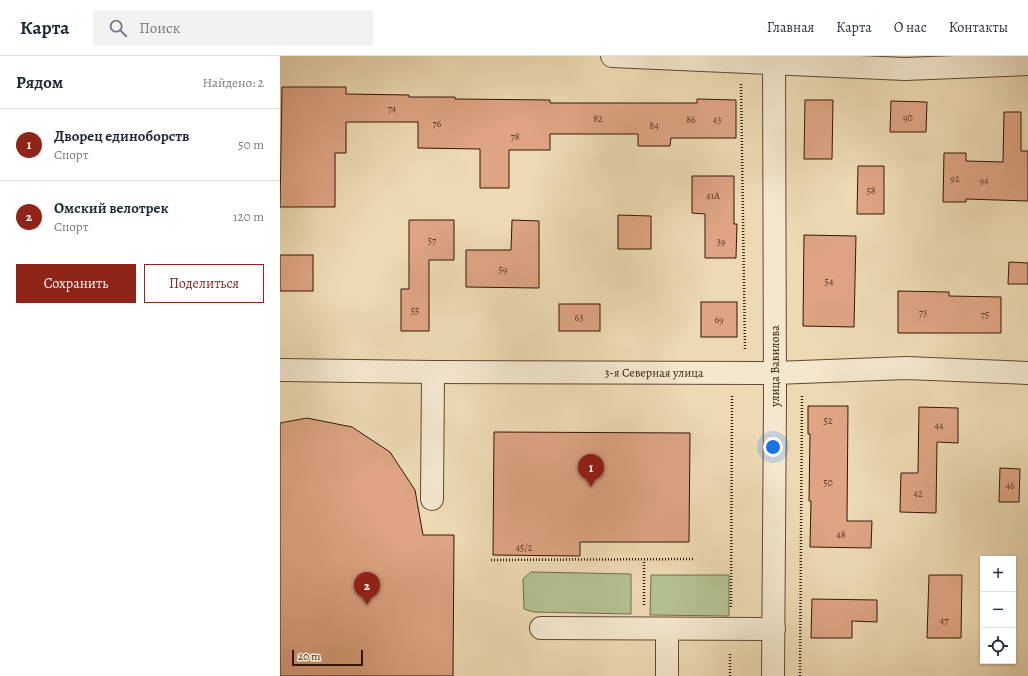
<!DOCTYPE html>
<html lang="ru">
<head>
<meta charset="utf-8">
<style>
  :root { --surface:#fff; --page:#f2f2f3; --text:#1f2937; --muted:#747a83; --line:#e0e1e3; --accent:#8f2418 }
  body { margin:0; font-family:Alegreya,serif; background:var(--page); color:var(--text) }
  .controls { position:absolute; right:12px; bottom:12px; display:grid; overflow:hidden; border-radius:0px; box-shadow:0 1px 3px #0004 }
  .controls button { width:36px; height:36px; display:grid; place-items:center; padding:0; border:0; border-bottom:1px solid var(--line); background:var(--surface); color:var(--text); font:20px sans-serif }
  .scale { position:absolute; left:12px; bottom:10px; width:71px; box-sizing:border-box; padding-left:4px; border:2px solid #351604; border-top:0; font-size:11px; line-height:14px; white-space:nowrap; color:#351604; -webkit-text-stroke:3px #f3e7ce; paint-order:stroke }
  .you { position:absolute; left:493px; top:391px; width:14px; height:14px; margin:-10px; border:3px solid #fff; border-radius:50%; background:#1a73e8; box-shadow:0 0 0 6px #1a73e833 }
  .badge { display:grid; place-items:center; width:26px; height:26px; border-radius:50%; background:var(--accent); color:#fff; font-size:13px; font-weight:700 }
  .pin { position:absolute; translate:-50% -33px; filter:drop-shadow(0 1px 2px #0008) }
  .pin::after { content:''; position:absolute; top:21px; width:14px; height:12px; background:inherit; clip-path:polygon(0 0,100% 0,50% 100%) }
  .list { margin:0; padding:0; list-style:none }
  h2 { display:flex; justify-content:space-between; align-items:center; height:52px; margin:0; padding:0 16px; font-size:17px }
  h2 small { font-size:13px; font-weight:400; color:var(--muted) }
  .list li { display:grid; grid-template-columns:26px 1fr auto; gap:12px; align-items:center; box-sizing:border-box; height:72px; padding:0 16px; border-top:1px solid var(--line) }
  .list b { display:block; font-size:15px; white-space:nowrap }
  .list p { margin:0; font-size:13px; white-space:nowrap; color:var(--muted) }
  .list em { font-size:13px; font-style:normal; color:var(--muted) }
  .actions { display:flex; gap:8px; padding:12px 16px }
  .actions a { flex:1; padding:9px 0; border:1px solid var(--accent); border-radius:0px; text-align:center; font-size:14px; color:var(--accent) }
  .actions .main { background:var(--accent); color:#fff }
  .icon { flex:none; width:22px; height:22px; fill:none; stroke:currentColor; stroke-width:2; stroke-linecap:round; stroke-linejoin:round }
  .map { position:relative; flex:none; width:748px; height:620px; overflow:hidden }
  header { display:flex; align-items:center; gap:24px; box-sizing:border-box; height:56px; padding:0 20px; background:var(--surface); border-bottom:1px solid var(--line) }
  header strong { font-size:19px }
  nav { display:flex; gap:22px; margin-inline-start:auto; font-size:14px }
  .search { width:280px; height:36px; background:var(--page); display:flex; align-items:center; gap:10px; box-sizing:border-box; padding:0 14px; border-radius:0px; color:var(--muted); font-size:15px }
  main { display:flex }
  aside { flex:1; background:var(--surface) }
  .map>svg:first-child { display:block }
  .green { fill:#b4c190; stroke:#746c4a }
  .building { fill:#dea483; stroke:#351604 }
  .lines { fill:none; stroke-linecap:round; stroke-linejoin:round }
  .minor-casing { stroke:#634730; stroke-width:24 }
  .path { stroke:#351604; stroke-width:2.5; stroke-dasharray:1 2; stroke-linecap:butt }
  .minor { stroke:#f3e7ce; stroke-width:22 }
  .labels { text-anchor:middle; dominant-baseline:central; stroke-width:3.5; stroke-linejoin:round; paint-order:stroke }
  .number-label { font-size:10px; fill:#5f3a24 }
  .street-label { font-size:12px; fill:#351604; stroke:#f3e7ce }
</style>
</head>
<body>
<header>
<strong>Карта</strong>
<div class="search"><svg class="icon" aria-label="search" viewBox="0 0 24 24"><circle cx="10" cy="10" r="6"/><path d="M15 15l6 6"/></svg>Поиск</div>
<nav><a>Главная</a><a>Карта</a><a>О нас</a><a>Контакты</a></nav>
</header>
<main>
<aside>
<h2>Рядом<small>Найдено: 2</small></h2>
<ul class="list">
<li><span class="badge">1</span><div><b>Дворец единоборств</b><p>Спорт</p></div><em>50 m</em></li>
<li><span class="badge">2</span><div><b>Омский велотрек</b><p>Спорт</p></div><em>120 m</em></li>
</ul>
<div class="actions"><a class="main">Сохранить</a><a>Поделиться</a></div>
</aside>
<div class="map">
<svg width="748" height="620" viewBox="0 0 748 620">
  <rect width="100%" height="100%" fill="#eddab3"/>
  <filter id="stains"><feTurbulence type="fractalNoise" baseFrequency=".005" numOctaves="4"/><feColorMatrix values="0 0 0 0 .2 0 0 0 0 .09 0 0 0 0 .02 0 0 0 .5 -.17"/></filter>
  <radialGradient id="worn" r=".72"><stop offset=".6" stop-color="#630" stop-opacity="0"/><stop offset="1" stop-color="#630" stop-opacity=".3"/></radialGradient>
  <g class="green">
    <polygon points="251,516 351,518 351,558 254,556 244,553 243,523"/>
    <polygon points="371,519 449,519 449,560 370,559"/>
  </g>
  <g class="building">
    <polygon points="2,31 66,31 66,38 129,39 129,41 175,41 175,43 270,44 270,47 417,47 417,43 456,44 456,82 391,82 390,90 358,90 358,78 270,78 270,94 229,94 229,132 200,132 200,93 138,92 138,66 66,66 66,97 55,97 55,151 0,151"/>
    <polygon points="525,44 553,44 552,103 524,103"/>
    <polygon points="611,45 647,46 646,76 610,76"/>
    <polygon points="724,56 741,56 741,95 748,95 748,145 686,143 686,146 663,146 664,97 686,97 686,105 723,106"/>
    <polygon points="578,110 604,110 604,158 577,158"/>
    <polygon points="412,120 454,120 454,168 457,168 456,202 425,202 425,158 412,157"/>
    <polygon points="338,159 371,160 371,193 338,193"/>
    <polygon points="129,164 174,164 174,204 149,204 149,275 121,275 121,233 129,233"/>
    <polygon points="232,164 259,165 259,232 186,231 186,194 231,194"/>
    <polygon points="524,179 576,180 574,271 523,270"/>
    <rect x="0" y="199" width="33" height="36"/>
    <polygon points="729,206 748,207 748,228 728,228"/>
    <polygon points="618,235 669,236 669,240 721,241 721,277 618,277"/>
    <rect x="421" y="246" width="36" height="35"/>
    <rect x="279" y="248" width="41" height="27"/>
    <polygon points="528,350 568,350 567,465 592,465 591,492 530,491 531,445 529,445 530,378 528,378"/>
    <polygon points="639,351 678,352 678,387 657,386 656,457 620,456 621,417 638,417"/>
    <polygon points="27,362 72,371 110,396 135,434 143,479 174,479 173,620 0,620 0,367"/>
    <polygon points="214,376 410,377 409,486 300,486 300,500 213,499"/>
    <polygon points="720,412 740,413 739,446 719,446"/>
    <polygon points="649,519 682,519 681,582 647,582"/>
    <polygon points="532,543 597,544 597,566 572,565 572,582 531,582"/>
  </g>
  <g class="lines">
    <g class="minor-casing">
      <g id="minor">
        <polyline points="332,0 625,13 748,8"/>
        <path id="s1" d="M0 314 153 316 495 317 626 312 748 317"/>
        <polyline points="152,443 153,316"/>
        <polyline points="261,572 494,573"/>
        <polyline points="387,620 387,573"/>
        <polyline points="493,620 495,344 494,0"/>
      </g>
    </g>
    <g class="path">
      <polyline points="461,28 465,295"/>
      <polyline points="211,504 413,503"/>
      <polyline points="364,549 364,504"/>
      <polyline points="451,551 452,340"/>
      <polyline points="450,620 450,596"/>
      <polyline points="520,620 522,339"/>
    </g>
    <use href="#minor" class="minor"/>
  </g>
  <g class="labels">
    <g class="number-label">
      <text x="112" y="52">74</text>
      <text x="628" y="61">90</text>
      <text x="318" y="62">82</text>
      <text x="411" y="63">86</text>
      <text x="437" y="63">43</text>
      <text x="157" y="67">76</text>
      <text x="374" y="69">84</text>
      <text x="235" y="80">78</text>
      <text x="675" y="122">92</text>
      <text x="704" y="124">94</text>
      <text x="591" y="134">58</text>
      <text x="433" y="139">41А</text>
      <text x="152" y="184">57</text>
      <text x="441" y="185">39</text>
      <text x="223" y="213">59</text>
      <text x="549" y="225">54</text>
      <text x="135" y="254">55</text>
      <text x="643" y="256">73</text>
      <text x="705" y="258">75</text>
      <text x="299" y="261">63</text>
      <text x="439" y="263">69</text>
      <text x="548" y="364">52</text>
      <text x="659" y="369">44</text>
      <text x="548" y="426">50</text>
      <text x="730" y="429">46</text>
      <text x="638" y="437">42</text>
      <text x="561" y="478">48</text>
      <text x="244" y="491">45/2</text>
      <text x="664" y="564">47</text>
    </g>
    <g class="street-label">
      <text transform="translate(495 310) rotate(-90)">улица Вавилова</text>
      <text stroke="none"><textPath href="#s1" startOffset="374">3-я Северная улица</textPath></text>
    </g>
  </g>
  <rect width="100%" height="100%" filter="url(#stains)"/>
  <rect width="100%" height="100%" fill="url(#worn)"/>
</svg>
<div class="controls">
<button>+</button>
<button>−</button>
<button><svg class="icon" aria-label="locate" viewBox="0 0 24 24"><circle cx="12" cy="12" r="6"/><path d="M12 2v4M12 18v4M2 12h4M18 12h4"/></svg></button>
</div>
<div class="scale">20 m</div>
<div class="you"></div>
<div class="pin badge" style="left:311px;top:431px">1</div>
<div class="pin badge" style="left:87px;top:549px">2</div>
</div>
</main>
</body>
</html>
